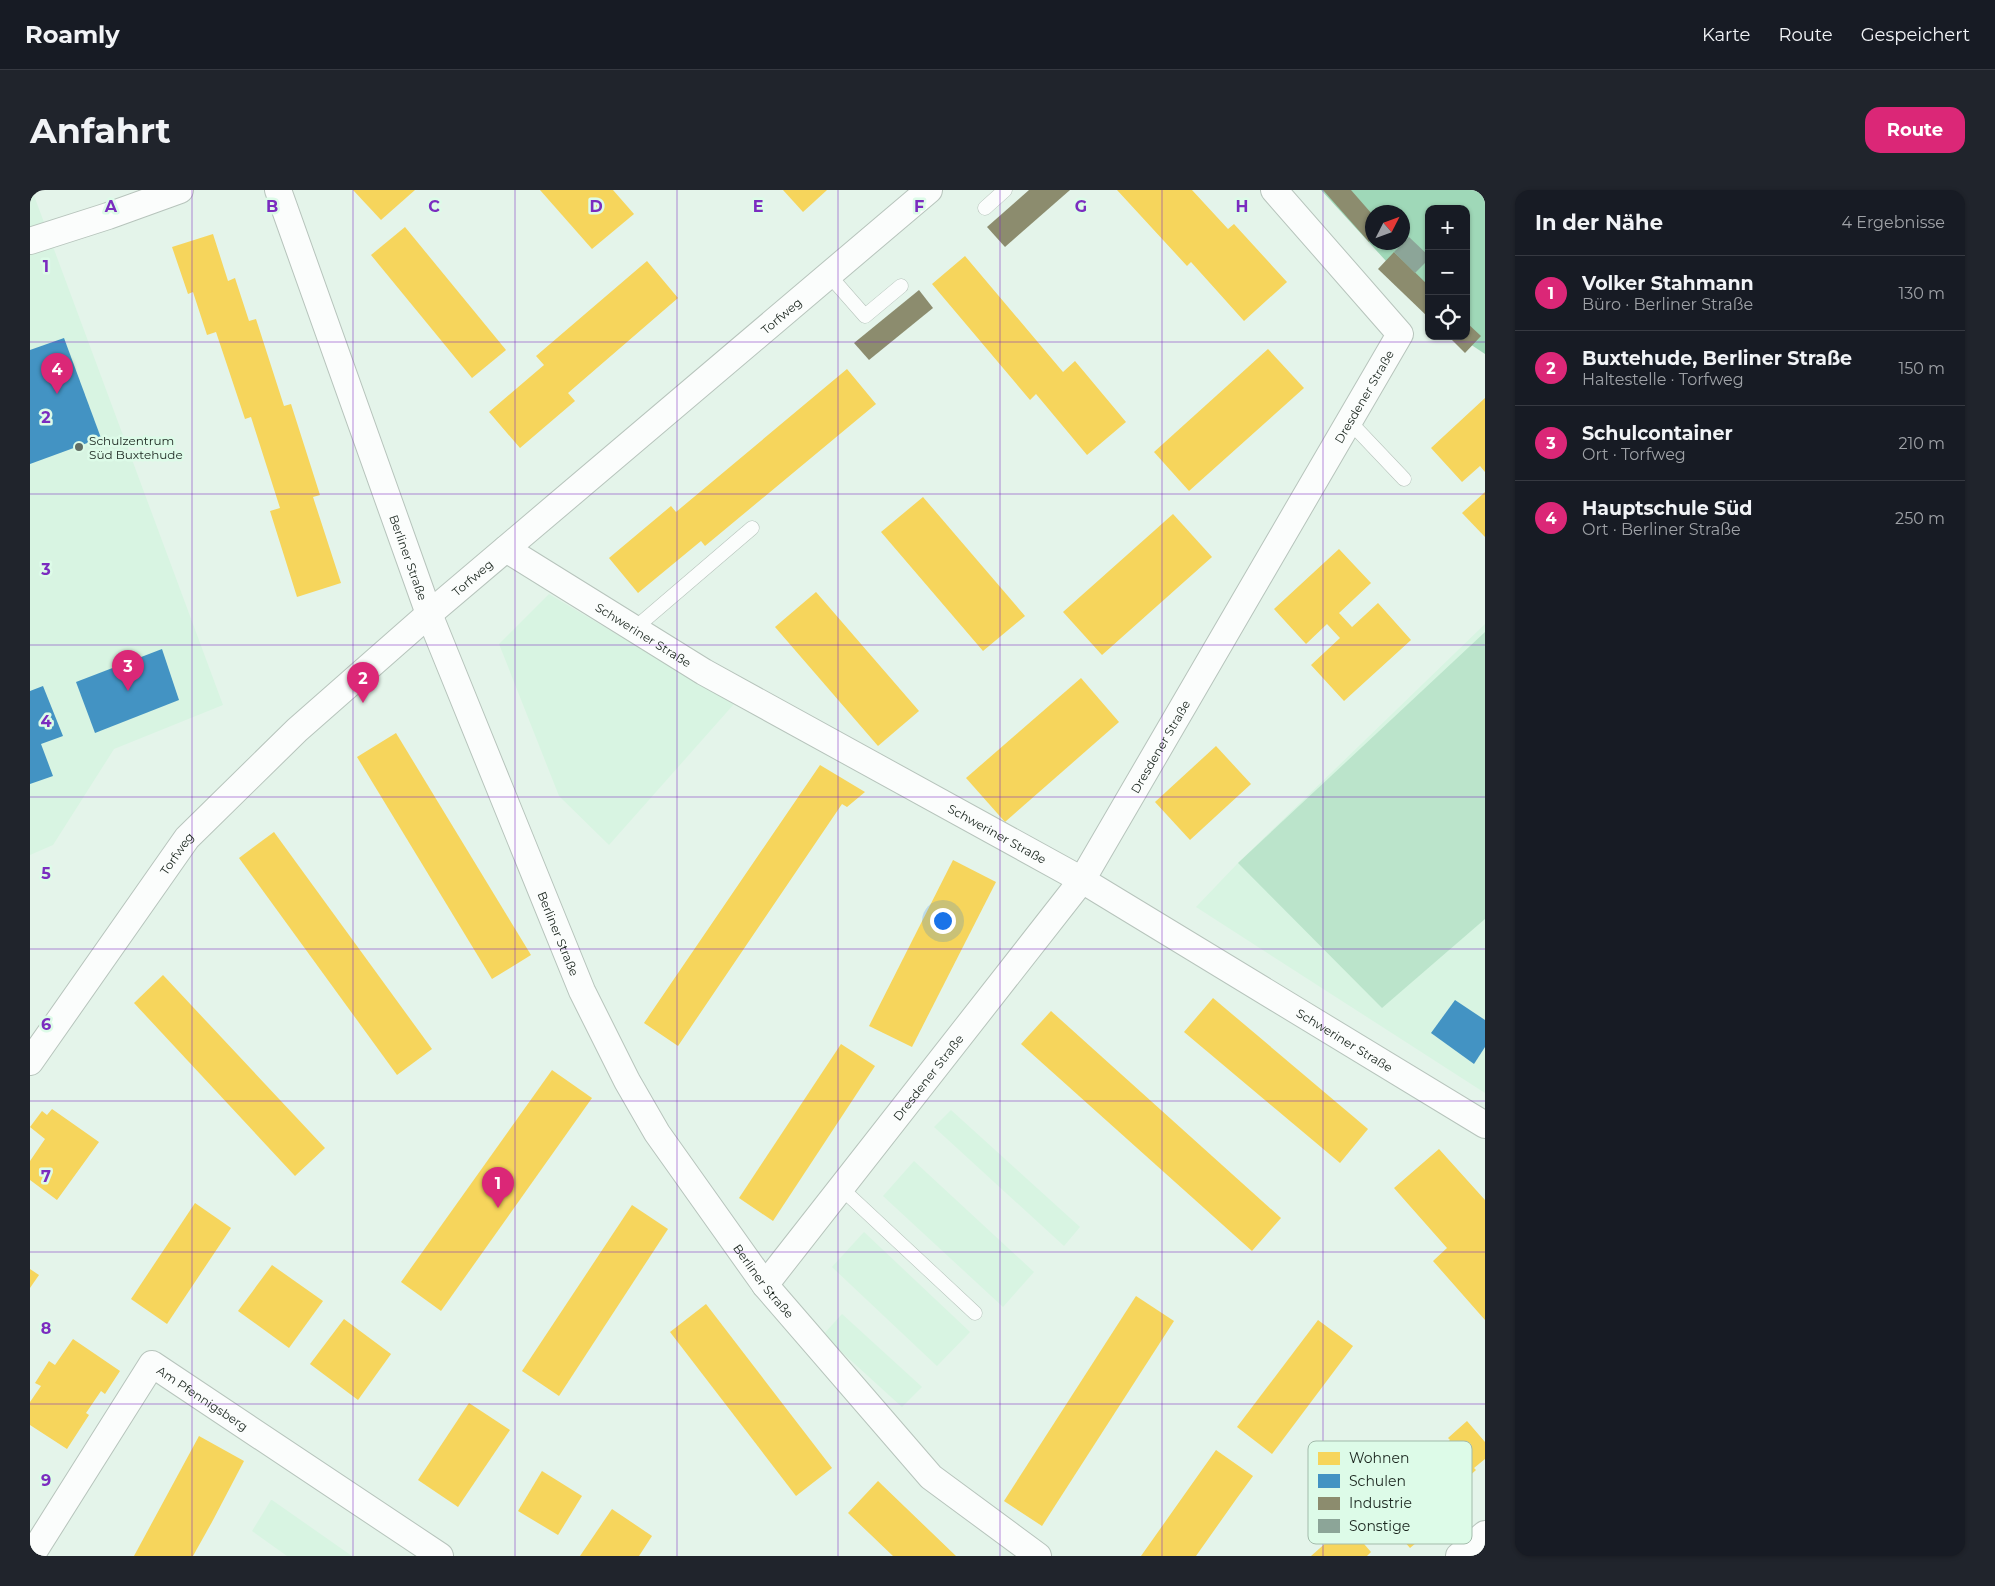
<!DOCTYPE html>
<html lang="de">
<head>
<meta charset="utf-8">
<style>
  :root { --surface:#171b24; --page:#20242c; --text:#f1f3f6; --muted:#9ea1a6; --line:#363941; --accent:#db2777 }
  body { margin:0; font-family:Montserrat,sans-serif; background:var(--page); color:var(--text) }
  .controls { position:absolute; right:15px; top:15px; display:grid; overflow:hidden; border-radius:10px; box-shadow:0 1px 4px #0004 }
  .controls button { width:45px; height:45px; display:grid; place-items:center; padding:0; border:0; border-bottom:1px solid var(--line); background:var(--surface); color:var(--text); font:25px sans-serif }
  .compass { position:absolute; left:1335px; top:15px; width:45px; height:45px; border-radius:50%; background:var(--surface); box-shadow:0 1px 4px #0004; rotate:48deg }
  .you { position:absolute; left:912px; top:730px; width:18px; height:18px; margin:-12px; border:4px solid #fff; border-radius:50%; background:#1a73e8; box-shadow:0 0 0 8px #1a73e833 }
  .badge { display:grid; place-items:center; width:32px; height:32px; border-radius:50%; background:var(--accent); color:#fff; font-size:16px; font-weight:700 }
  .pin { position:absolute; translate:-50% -41px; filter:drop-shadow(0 1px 2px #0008) }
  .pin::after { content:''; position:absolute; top:26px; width:18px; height:15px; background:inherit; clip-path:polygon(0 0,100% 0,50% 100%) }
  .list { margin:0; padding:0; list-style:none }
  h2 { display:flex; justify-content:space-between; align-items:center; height:65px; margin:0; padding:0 20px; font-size:21px }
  h2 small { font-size:16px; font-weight:400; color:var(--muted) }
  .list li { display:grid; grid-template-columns:32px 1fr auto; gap:15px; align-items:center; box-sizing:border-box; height:75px; padding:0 20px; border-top:1px solid var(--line) }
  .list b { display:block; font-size:19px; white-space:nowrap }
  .list p { margin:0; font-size:16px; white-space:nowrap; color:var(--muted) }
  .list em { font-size:16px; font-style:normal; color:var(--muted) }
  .icon { flex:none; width:28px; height:28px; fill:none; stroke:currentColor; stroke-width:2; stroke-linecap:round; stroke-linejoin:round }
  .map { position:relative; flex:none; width:1455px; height:1366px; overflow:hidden; border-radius:15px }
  header { display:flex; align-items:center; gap:30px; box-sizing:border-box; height:70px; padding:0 25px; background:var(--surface); border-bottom:1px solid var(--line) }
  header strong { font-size:24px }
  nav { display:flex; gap:28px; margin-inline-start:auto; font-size:18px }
  .intro { display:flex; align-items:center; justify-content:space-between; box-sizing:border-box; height:120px; padding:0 30px }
  h1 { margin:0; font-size:35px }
  .button { padding:12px 22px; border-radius:15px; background:var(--accent); color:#fff; font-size:18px; font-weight:700 }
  main { display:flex; gap:30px; padding:0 30px }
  aside { flex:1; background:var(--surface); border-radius:15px; box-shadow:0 1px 4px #0004 }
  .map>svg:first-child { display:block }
  .built { fill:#d8f4e2 }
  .green { fill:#bbe4cb }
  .forest { fill:#9fd8b8; fill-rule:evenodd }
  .homes { fill:#f6d55c }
  .schools { fill:#4393c3 }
  .industry { fill:#8c8c6e }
  .building { fill:#8ca598 }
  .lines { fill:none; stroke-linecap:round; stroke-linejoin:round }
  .lane-casing { stroke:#b7c4bc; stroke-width:15 }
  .street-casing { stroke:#b7c4bc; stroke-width:28 }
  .lane { stroke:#fbfdfc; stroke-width:14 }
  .street { stroke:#fbfdfc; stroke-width:26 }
  .grid { fill:none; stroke:#7b2cbf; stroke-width:1; stroke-opacity:0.55 }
  .poi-dot { fill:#616d65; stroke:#ddfbe8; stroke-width:2 }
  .labels { text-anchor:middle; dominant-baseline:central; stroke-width:5; stroke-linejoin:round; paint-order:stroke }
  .street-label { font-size:12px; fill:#1a251e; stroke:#ddfbe8 }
  .poi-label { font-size:12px; fill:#1a251e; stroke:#ddfbe8; text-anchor:start }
  .key { fill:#ddfbe8; stroke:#a2bbab; stroke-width:1 }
  .key-label { font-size:14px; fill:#1a251e }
  .grid-label { font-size:16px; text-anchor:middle; font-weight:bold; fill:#7b2cbf; stroke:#ddfbe8; stroke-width:5; stroke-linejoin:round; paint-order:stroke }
</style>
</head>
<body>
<header>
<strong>Roamly</strong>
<nav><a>Karte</a><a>Route</a><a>Gespeichert</a></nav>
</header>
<div class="intro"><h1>Anfahrt</h1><a class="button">Route</a></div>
<main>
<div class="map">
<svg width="1455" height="1366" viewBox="0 0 1455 1366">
  <rect width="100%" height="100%" fill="#e4f4ea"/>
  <g class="built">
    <polygon points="0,0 2,0 193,515 84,559 23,655 0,665"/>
    <polygon points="519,404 704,514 579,655 529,606 469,454"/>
    <polygon points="1455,434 1455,903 1166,717 1208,673"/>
    <polygon points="921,920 1050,1037 1034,1056 904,937"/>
    <polygon points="884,971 1004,1082 973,1117 853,1006"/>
    <polygon points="834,1042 940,1142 907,1176 802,1077"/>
    <polygon points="812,1124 892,1197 872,1217 793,1145"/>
    <polygon points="241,1310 242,1310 322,1366 257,1366 222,1341"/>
  </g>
  <polygon class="green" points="1455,442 1455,729 1352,818 1208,673"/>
  <path class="forest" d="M1291 0H1455V164L1428 146H1436V19H1399V118ZM1342 22H1372V52H1342Z"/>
  <g class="homes">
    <polygon points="323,0 385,0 351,30"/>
    <polygon points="510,0 583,0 604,24 562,59"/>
    <polygon points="753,0 797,0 773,22"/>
    <polygon points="1087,0 1162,0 1198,39 1204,34 1257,92 1214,131 1161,72 1157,76"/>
    <polygon points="375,37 476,160 442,188 341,65"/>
    <polygon points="183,44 198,91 205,88 219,131 226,129 254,216 261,214 290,305 283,307 311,393 267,407 240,321 250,318 221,227 215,229 186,142 177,145 163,102 158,104 142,57"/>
    <polygon points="935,66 1033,182 1045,171 1096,232 1057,265 1006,204 1000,210 902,94"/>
    <polygon points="617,71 648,108 538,203 545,211 490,258 459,222 514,175 506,166"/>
    <polygon points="1238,159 1274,198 1159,301 1124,262"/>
    <polygon points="817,179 846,214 675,356 671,351 608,403 579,368 641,316 646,322"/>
    <polygon points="1455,208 1455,282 1450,276 1432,292 1401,258"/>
    <polygon points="1455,302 1455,347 1432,323"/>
    <polygon points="893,307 995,426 953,461 851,342"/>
    <polygon points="1143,324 1182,367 1072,465 1033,422"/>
    <polygon points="1309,359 1341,393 1309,423 1322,437 1348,413 1381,450 1314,511 1281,475 1310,448 1297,434 1276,454 1244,419"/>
    <polygon points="786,402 889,521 848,556 745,437"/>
    <polygon points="1051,488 1089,532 975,632 936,588"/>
    <polygon points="366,543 501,765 462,789 327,567"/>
    <polygon points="1186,556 1221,594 1160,650 1125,612"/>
    <polygon points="790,575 835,602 817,617 812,614 648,856 614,833"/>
    <polygon points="244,642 402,859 367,885 209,668"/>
    <polygon points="923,670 966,692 882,857 839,836"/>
    <polygon points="133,785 295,958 265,986 104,813"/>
    <polygon points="1183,808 1338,939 1310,973 1154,842"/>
    <polygon points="1021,821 1251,1028 1222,1061 991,854"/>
    <polygon points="811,854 845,876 743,1031 709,1008"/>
    <polygon points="522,880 562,908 411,1121 371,1092"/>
    <polygon points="22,919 69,952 27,1010 0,990 0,971 15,949 0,937 12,921 17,925"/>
    <polygon points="1409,959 1455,1010 1455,1130 1403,1071 1417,1058 1364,998"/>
    <polygon points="165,1013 201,1038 137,1134 101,1109"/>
    <polygon points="602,1015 638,1039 529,1206 492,1181"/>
    <polygon points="242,1075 293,1111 259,1158 208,1121"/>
    <polygon points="0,1079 9,1085 0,1098"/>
    <polygon points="1106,1106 1144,1131 1012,1336 974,1311"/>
    <polygon points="676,1114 802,1278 766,1306 640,1142"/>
    <polygon points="314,1129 361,1164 328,1210 280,1174"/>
    <polygon points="1288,1130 1323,1156 1242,1264 1207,1237"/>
    <polygon points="43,1149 90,1181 75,1204 71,1201 56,1223 59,1225 37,1259 0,1235 0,1212 11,1196 5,1193 19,1171 25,1175"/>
    <polygon points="439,1213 480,1240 428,1317 388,1290"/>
    <polygon points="1437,1231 1455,1252 1455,1269 1444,1278 1446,1280 1427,1297 1430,1301 1411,1318 1414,1322 1395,1338 1399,1342 1380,1358 1354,1328 1372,1313 1369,1308 1388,1292 1385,1288 1404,1271 1401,1267 1420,1250 1418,1248"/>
    <polygon points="169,1246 214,1271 182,1332 163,1366 104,1366"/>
    <polygon points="1186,1260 1223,1286 1207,1308 1166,1366 1111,1366"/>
    <polygon points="512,1281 552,1306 528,1345 488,1321"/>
    <polygon points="848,1291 875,1317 926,1366 863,1366 818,1323"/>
    <polygon points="582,1319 622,1346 609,1366 550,1366"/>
    <polygon points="1315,1332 1341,1362 1337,1366 1281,1366 1298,1351 1296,1349"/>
  </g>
  <g class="schools">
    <polygon points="34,148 71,248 0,274 0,160"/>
    <polygon points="132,459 149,510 65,543 46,492"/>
    <polygon points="13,496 33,546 11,554 23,586 0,594 0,501"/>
    <polygon points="1425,810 1455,830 1455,857 1444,874 1401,843"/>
  </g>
  <g class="industry">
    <polygon points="999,0 1040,0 975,57 957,37"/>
    <polygon points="1293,0 1321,0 1342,24 1342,49 1339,52"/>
    <polygon points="1364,62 1399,96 1399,128 1348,79"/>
    <polygon points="889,100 903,118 839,170 824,153"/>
    <polygon points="1436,132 1451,146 1435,163 1418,146 1436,146"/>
  </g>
  <polygon class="building" points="1379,47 1399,66 1399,69 1385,83 1364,62"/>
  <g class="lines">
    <g class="lane-casing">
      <g id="lane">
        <polyline points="955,18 975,0"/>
        <polyline points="799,85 835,126 871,96"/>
        <polyline points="1319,231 1374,289"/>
        <polyline points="604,439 722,338"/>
        <polyline points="811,998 945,1123"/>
      </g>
    </g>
    <g class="street-casing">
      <g id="street">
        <path id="s1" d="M248 0 399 424 552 801 597 891 627 943 735 1095 901 1287 1008 1366"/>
        <polyline points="0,51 78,26 150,0"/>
        <path id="s2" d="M476 359 674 482 1052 690 1455 935"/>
        <path id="s3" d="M0 872 157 648 267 540 399 424 899 0"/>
        <path id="s4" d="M735 1095 1052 690 1370 144 1244 0"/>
        <path id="s5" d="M1 1366 122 1174 410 1366"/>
        <polyline points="1429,1366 1455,1344"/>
      </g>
    </g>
    <use href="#lane" class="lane"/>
    <use href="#street" class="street"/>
  </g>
  <path class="grid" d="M162 0V1366M323 0V1366M485 0V1366M647 0V1366M808 0V1366M970 0V1366M1132 0V1366M1293 0V1366M0 152H1455M0 304H1455M0 455H1455M0 607H1455M0 759H1455M0 911H1455M0 1062H1455M0 1214H1455"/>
  <circle class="poi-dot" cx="49" cy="257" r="5"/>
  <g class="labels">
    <g class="street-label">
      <text stroke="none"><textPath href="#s3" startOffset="1065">Torfweg</textPath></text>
      <text stroke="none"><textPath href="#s4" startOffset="1074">Dresdener Straße</textPath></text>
      <text stroke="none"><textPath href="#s1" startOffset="390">Berliner Straße</textPath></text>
      <text stroke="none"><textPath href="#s3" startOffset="660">Torfweg</textPath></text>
      <text stroke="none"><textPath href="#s2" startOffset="162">Schweriner Straße</textPath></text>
      <text stroke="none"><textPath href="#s4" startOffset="669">Dresdener Straße</textPath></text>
      <text stroke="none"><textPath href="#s2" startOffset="568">Schweriner Straße</textPath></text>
      <text stroke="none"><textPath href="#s3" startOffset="255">Torfweg</textPath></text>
      <text stroke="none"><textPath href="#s1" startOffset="795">Berliner Straße</textPath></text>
      <text stroke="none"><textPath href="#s2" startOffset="972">Schweriner Straße</textPath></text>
      <text stroke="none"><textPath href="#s4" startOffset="264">Dresdener Straße</textPath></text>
      <text stroke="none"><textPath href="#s1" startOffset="1200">Berliner Straße</textPath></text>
      <text stroke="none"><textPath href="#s5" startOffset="288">Am Pfennigsberg</textPath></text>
    </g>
    <g class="poi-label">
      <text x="59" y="250">Schulzentrum<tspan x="59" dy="14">Süd Buxtehude</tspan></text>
    </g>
  </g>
  <rect x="1278" y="1251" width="164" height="103" rx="8" class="key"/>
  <rect x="1288" y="1262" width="22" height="13" fill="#f6d55c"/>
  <rect x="1288" y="1284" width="22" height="14" fill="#4393c3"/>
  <rect x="1288" y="1307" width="22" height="13" fill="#8c8c6e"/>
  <rect x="1288" y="1329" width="22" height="14" fill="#8ca598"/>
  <g class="key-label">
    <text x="1319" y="1273">Wohnen</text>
    <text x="1319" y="1296">Schulen</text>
    <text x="1319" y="1318">Industrie</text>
    <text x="1319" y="1341">Sonstige</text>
  </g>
  <g class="grid-label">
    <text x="81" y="22">A</text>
    <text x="242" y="22">B</text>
    <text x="404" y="22">C</text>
    <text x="566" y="22">D</text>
    <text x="728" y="22">E</text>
    <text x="889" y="22">F</text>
    <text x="1051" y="22">G</text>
    <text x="1212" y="22">H</text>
    <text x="16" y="82">1</text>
    <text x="16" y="233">2</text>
    <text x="16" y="385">3</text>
    <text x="16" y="537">4</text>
    <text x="16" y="689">5</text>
    <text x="16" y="840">6</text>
    <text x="16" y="992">7</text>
    <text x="16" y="1144">8</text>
    <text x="16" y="1296">9</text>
  </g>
</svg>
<div class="controls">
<button>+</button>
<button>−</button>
<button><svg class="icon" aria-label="locate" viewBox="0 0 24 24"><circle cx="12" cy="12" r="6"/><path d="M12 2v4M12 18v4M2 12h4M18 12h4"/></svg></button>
</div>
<svg class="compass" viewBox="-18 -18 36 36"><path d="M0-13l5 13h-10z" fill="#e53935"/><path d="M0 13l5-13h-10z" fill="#9ea1a6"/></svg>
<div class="you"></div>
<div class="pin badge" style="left:468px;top:1018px">1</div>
<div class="pin badge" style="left:333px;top:513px">2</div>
<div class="pin badge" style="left:98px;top:501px">3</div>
<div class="pin badge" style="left:27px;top:204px">4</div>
</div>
<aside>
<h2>In der Nähe<small>4 Ergebnisse</small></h2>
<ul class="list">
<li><span class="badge">1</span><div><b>Volker Stahmann</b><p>Büro · Berliner Straße</p></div><em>130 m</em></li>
<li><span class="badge">2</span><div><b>Buxtehude, Berliner Straße</b><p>Haltestelle · Torfweg</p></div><em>150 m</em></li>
<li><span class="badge">3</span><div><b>Schulcontainer</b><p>Ort · Torfweg</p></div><em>210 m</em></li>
<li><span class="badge">4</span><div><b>Hauptschule Süd</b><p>Ort · Berliner Straße</p></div><em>250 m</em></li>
</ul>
</aside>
</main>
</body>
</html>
